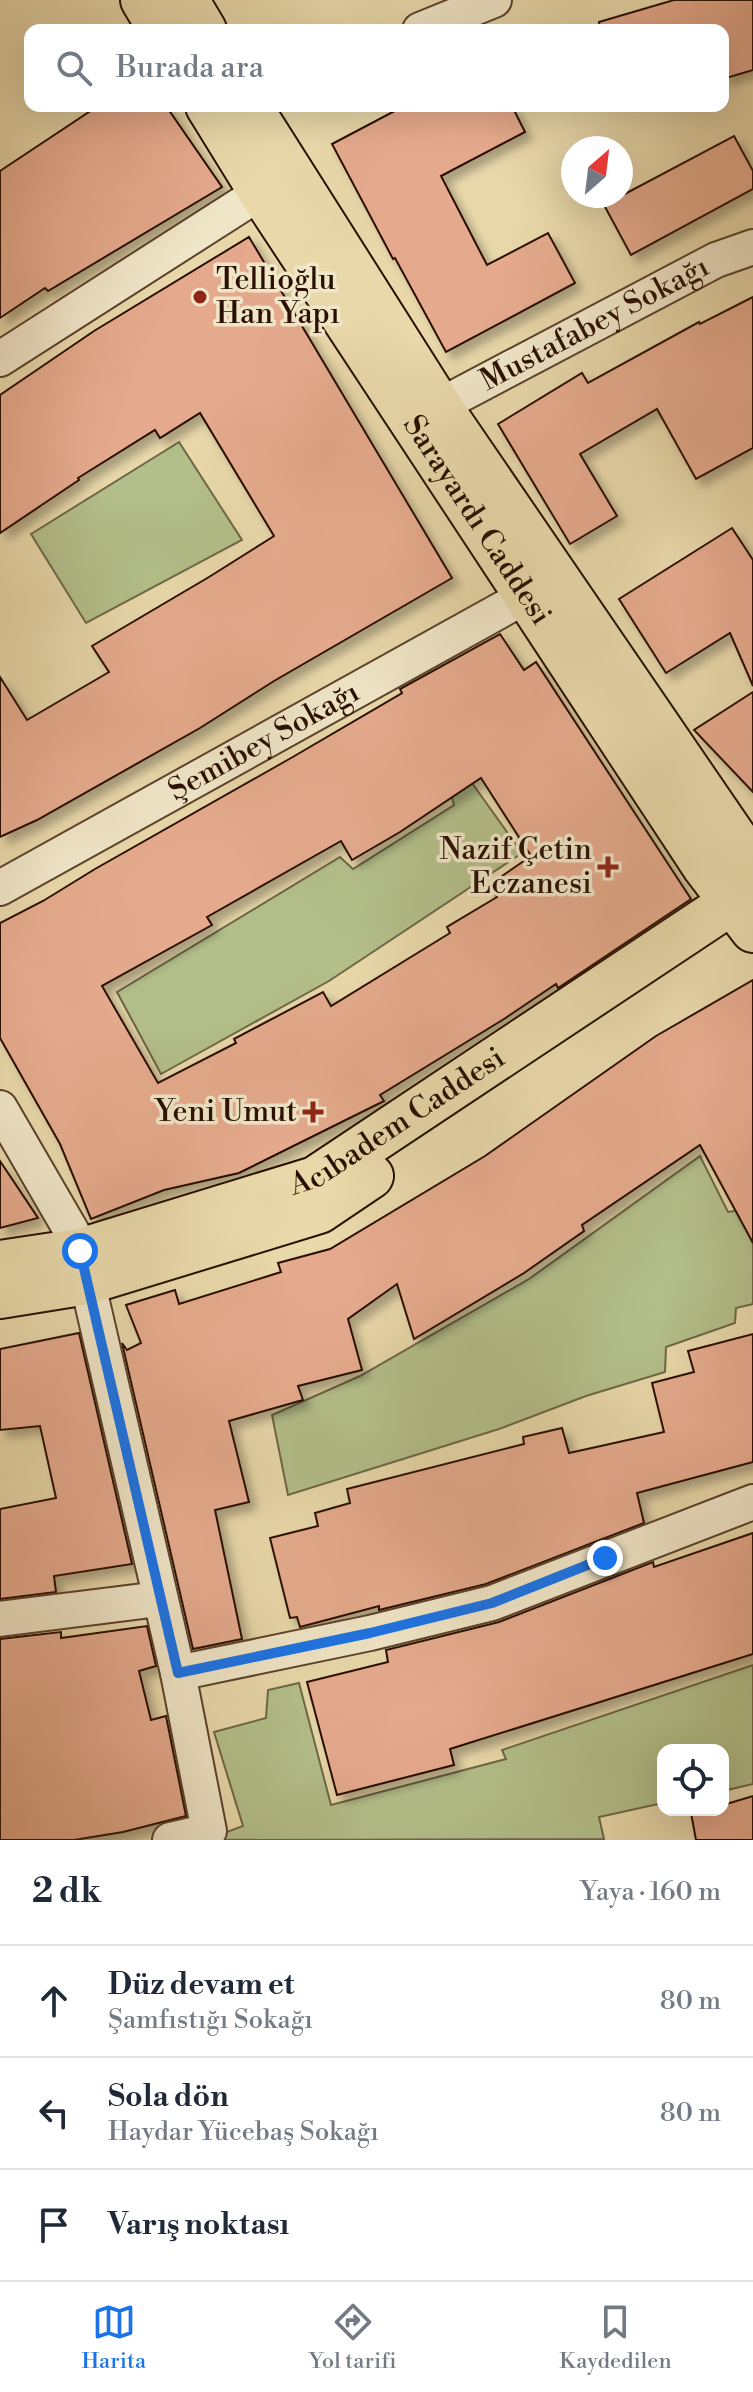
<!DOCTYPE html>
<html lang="tr">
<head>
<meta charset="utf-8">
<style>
  :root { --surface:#fff; --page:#f2f2f3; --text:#1f2937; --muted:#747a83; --line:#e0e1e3; --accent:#1a73e8 }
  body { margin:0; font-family:"Libre Bodoni",serif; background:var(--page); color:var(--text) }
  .controls { position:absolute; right:24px; bottom:24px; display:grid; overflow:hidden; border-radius:16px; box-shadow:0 8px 32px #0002 }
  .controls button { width:72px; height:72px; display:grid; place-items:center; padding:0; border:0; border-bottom:2px solid var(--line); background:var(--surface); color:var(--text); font:40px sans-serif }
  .compass { position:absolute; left:561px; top:136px; width:72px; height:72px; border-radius:50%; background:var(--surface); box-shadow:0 8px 32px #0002; rotate:28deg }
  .stop { position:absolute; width:24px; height:24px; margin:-18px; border:6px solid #1a73e8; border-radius:50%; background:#fff }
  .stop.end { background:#1a73e8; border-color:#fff; box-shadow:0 2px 8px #0008 }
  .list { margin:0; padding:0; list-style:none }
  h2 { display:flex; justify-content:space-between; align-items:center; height:104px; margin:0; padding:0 32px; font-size:34px }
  h2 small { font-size:26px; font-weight:400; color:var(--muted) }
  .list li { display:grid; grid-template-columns:52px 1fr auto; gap:24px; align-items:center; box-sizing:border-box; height:112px; padding:0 32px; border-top:2px solid var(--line) }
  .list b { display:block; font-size:30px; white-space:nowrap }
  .list p { margin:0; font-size:26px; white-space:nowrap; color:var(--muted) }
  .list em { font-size:26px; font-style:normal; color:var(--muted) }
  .icon { flex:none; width:44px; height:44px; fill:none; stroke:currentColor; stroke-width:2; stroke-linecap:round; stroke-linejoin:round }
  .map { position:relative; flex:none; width:753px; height:1840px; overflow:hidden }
  .search { position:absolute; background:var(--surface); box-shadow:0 8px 32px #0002; left:24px; right:24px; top:24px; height:88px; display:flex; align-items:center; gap:20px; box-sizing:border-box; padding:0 28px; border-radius:16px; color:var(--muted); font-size:30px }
  .sheet { height:440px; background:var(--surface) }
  nav { display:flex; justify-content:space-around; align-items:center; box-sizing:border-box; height:112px; border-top:2px solid var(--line); background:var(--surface); font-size:22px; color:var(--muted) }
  nav a { display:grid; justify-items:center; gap:4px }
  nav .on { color:var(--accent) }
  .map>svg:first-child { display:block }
  .green { fill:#b3bf8a; stroke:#6e6746; stroke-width:2 }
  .building { fill:#e5aa8d; stroke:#2a0f01; stroke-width:2; fill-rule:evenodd; filter:url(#shadow) }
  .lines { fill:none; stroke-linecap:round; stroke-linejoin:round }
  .street-casing { stroke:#5a412b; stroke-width:38 }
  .primary-casing { stroke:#2a0f01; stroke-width:48 }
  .street { stroke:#f0e6c8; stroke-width:34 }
  .primary { stroke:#e8d8aa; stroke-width:44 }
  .route { stroke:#1a73e8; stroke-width:10 }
  .poi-dot { fill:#8f2418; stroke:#f0e6c8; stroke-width:3 }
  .labels { text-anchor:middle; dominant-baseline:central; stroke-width:7; stroke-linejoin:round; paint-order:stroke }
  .poi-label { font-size:30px; fill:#2a0f01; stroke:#f0e6c8; text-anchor:end }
  .street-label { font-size:30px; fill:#2a0f01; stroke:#f0e6c8 }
</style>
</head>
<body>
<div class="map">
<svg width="753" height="1840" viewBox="0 0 753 1840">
  <defs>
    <filter id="shadow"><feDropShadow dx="7" dy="7" stdDeviation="4" flood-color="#0004"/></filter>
  </defs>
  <rect width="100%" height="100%" fill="#e8d8aa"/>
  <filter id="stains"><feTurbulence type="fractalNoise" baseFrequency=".0025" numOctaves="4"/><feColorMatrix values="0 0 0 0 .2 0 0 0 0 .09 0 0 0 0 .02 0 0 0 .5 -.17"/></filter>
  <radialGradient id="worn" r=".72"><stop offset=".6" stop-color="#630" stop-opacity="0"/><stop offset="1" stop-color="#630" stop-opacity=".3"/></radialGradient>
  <g class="green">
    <polygon points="179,442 242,540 86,623 31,534"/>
    <polygon points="467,776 522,853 329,981 161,1074 117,992 340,857 353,869 454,805 449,787"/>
    <polygon points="700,1156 728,1212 742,1210 753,1232 753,1304 736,1308 735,1323 666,1347 665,1372 586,1396 499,1429 288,1495 272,1415 360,1376 529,1279"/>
    <polygon points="753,1665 753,1784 723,1791 723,1750 663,1750 663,1803 599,1817 604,1839 206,1840 243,1826 214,1732 266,1718 268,1690 299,1683 331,1805 506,1759 502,1750"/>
  </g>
  <g class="building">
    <polygon points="674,0 753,0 753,70 723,79 723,30 600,30 599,22"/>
    <polygon points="98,106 166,106 222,187 48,291 45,288 0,318 0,171"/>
    <polygon points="404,106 512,106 525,132 441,176 487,265 548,233 575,283 446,352 395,258 393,259 332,144"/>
    <polygon points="734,136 753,171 753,189 631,255 604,205"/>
    <polygon points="249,237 452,578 274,681 200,728 37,820 0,837 0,677 27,720 109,672 92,646 209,577 274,536 200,413 160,438 155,430 78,478 79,480 0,533 0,395 94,331"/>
    <polygon points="753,297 753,448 696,479 657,409 580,454 617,516 570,544 498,424 582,373 588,383 699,322 700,324"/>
    <polygon points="732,528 753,560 753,686 730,633 666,673 619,599"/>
    <path d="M500 634 524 670 536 662 691 899 558 988 556 984 504 1019 380 1095 384 1101 239 1173 164 1190 91 1219 60 1144 0 1038V923L43 901 95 869 291 758 402 693 400 689ZM481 778 531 856 489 885 497 897 447 927 450 933 331 1006 323 992 234 1039 236 1043 158 1083 102 986 212 925 207 917 341 841 352 860 400 832Z"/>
    <polygon points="753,692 753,792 694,730"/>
    <polygon points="753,980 753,1243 700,1145 582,1225 584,1231 524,1273 414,1339 397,1284 348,1319 362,1370 298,1386 303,1400 229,1421 249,1502 215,1510 242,1639 193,1649 122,1343 127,1350 141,1343 126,1305 175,1290 179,1304 281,1272 278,1263 330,1249 485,1156 656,1036"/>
    <polygon points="0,1161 38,1218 0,1228"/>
    <polygon points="79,1333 132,1564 54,1576 56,1592 0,1599 0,1509 56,1498 40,1426 0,1430 0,1349"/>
    <polygon points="753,1334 753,1462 637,1493 644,1523 486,1584 379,1610 379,1606 300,1627 297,1617 290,1618 270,1538 318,1526 315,1513 350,1503 347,1489 524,1444 523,1437 562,1428 569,1453 664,1432 652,1383 694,1372 688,1351"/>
    <polygon points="753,1533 753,1654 450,1749 454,1765 337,1795 307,1682 388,1662 386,1650 499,1622 653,1562 654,1567"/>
    <polygon points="147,1626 156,1666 139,1671 151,1720 166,1716 186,1816 123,1832 74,1840 0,1840 0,1639 61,1632 61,1638"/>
    <polygon points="753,1796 753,1840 696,1840 691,1813 704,1810 723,1810 723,1805"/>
  </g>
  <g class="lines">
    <g class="street-casing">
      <g id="street">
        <polyline points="420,30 494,0"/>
        <polyline points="0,359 261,192"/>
        <path id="s1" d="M439 406 716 260 753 247"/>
        <path id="s2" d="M0 888 528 595"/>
        <polyline points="0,1108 72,1232 80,1251 92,1302 178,1673 209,1831 170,1840"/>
        <polyline points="0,1619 159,1599"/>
        <polyline points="178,1673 370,1633 492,1603 753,1502"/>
      </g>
    </g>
    <g class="primary-casing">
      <g id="primary">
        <polyline points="143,0 161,30"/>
        <polyline points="186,0 204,30"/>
        <path id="s3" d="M208 106 261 192 705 867 753 930"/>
        <polyline points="249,106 439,406 753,865"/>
        <path id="s4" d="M0 1263 80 1251 315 1179 753 888"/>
        <polyline points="0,1296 87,1282 319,1211 371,1176"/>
      </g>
    </g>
    <use href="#street" class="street"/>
    <use href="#primary" class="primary"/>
  </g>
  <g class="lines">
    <polyline class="route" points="80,1251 178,1673 370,1633 492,1603 605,1558"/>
  </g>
  <g class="poi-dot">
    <circle cx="200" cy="297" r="8"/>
    <path d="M604 855h8v8h8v8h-8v8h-8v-8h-8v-8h8z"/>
    <path d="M309 1100h8v8h8v8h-8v8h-8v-8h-8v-8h8z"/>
  </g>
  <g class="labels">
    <g class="poi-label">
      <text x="216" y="280" text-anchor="start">Tellioğlu<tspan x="216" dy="34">Han Yapı</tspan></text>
      <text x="592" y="850">Nazif Çetin<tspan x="592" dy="34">Eczanesi</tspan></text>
      <text x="297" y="1112">Yeni Umut</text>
    </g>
    <g class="street-label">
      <text stroke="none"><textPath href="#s1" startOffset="176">Mustafabey Sokağı</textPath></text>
      <text stroke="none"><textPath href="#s3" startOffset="494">Sarayardı Caddesi</textPath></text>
      <text stroke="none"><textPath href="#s2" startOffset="302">Şemibey Sokağı</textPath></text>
      <text stroke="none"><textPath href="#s4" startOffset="426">Acıbadem Caddesi</textPath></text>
    </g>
  </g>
  <rect width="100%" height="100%" filter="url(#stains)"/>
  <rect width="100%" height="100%" fill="url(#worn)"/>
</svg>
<div class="controls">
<button><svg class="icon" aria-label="locate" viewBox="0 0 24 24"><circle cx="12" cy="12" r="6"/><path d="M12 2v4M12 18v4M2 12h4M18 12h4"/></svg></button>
</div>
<svg class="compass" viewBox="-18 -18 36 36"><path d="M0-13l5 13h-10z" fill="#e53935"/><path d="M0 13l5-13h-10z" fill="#747a83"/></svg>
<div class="stop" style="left:80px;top:1251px"></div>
<div class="stop end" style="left:605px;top:1558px"></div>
<div class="search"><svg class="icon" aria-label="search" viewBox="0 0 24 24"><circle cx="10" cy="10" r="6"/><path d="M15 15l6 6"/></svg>Burada ara</div>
</div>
<section class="sheet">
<h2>2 dk<small>Yaya · 160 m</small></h2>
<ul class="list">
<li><svg class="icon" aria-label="ahead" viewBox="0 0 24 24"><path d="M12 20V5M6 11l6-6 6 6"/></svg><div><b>Düz devam et</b><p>Şamfıstığı Sokağı</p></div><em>80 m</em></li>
<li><svg class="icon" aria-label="left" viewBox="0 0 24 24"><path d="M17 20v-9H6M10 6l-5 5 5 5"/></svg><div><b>Sola dön</b><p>Haydar Yücebaş Sokağı</p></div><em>80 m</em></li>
<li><svg class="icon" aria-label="arrive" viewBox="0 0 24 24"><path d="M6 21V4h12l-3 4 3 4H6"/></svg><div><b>Varış noktası</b></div></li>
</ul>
</section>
<nav>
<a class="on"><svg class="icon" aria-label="map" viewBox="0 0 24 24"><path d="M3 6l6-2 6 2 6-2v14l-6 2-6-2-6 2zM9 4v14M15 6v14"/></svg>Harita</a>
<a><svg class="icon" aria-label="directions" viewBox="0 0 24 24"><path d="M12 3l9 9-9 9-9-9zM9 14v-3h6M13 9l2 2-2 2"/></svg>Yol tarifi</a>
<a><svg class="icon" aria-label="saved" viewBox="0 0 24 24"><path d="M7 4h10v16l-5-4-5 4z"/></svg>Kaydedilen</a>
</nav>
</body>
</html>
